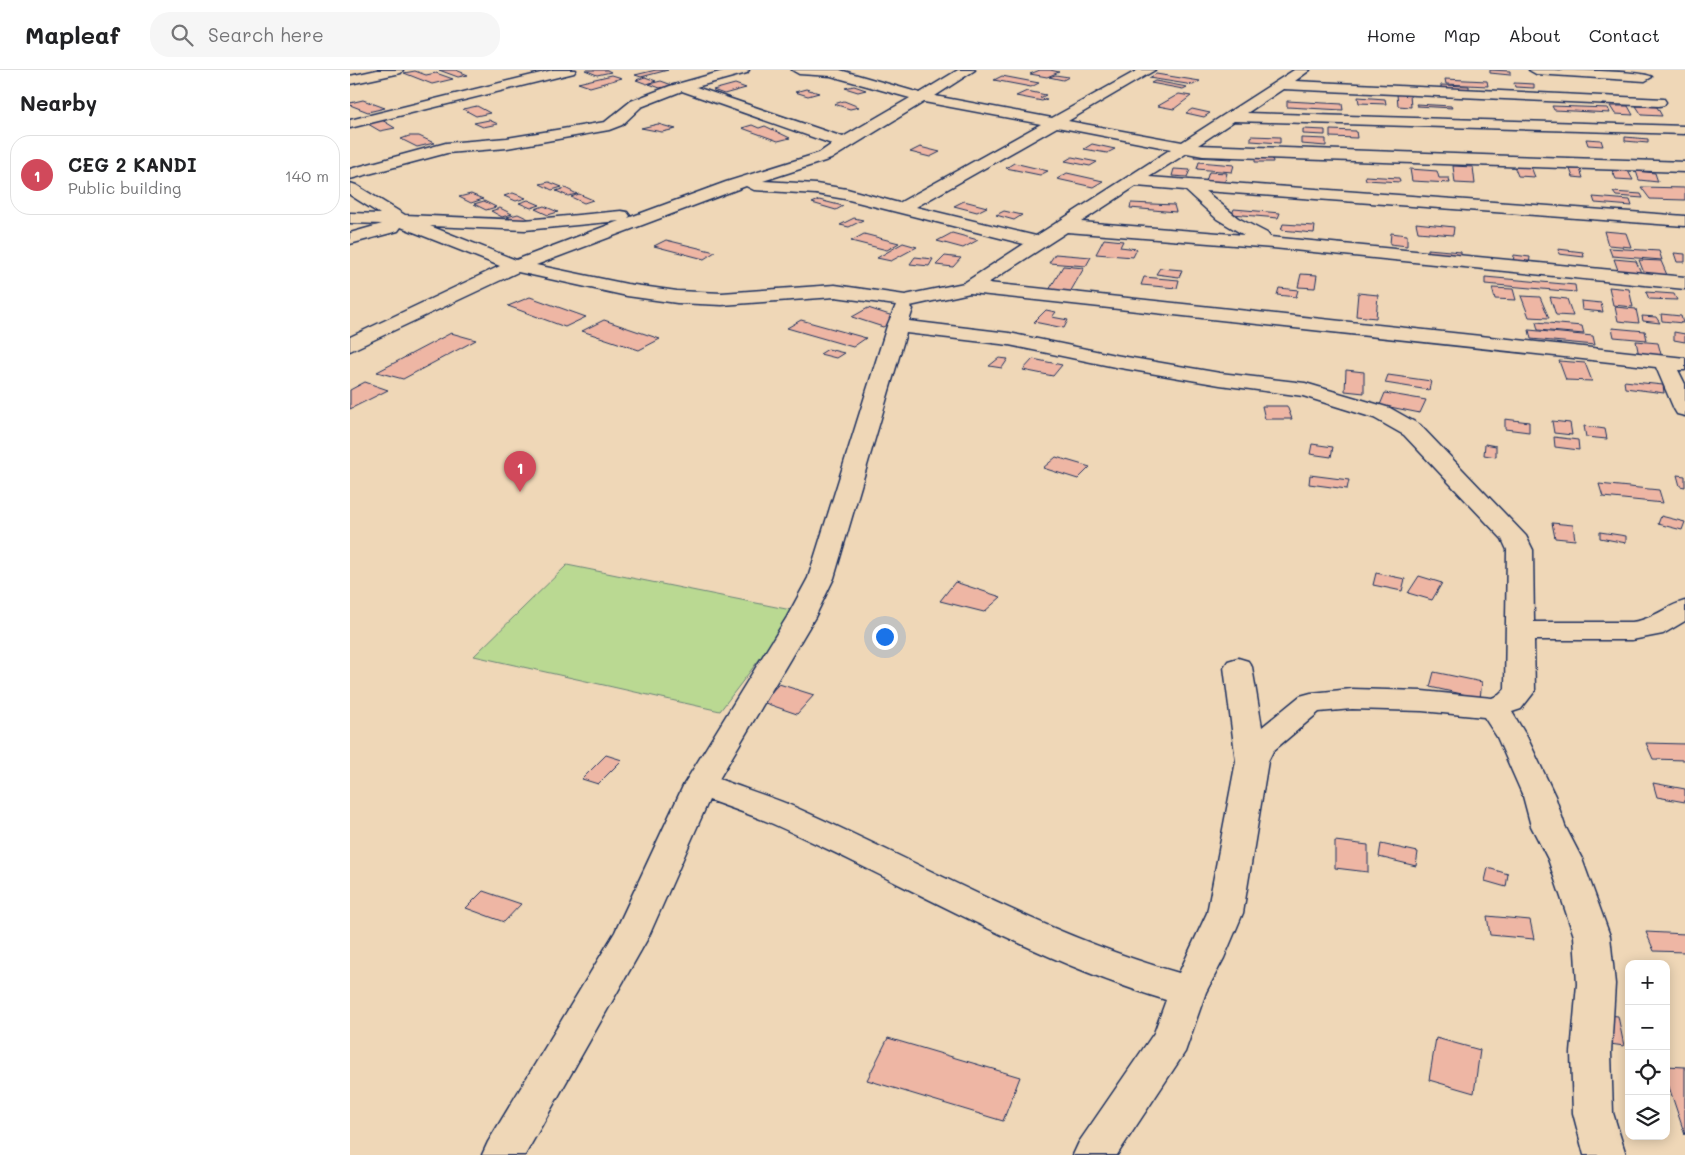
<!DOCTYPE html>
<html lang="en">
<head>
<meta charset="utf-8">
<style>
  :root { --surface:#fff; --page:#f6f6f6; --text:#202124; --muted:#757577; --line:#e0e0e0; --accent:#d1495b }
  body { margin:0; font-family:Mali,sans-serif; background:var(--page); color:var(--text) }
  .controls { position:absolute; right:15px; bottom:15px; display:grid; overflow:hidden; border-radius:10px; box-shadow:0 2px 12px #0003 }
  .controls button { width:45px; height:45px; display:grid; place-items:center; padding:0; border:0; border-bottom:1px solid var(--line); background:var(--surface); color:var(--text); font:25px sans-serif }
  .you { position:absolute; left:534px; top:566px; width:18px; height:18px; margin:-12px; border:4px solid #fff; border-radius:50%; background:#1a73e8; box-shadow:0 0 0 8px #1a73e833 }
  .badge { display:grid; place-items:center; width:32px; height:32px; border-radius:50%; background:var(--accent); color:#fff; font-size:16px; font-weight:700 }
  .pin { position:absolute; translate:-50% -41px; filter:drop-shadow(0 1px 2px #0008) }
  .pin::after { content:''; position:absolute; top:26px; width:18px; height:15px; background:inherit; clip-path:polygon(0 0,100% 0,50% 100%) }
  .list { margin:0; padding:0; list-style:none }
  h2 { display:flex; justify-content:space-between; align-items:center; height:65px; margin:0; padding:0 20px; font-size:21px }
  h2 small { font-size:16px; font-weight:400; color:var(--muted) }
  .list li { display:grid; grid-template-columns:32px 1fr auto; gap:15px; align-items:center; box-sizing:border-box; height:80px; margin:0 10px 10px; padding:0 10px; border:1px solid var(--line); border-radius:20px }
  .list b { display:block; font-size:19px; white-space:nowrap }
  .list p { margin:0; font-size:16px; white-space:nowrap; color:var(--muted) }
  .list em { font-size:16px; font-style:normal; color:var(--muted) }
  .icon { flex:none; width:28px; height:28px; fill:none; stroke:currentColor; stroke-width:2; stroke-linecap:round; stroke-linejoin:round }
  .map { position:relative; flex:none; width:1335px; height:1085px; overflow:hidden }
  header { display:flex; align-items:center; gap:30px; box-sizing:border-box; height:70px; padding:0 25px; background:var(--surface); border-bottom:1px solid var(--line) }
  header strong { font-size:24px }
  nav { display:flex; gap:28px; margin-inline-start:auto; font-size:18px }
  .search { width:350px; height:45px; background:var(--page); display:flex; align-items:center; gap:12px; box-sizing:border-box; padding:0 18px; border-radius:20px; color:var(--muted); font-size:19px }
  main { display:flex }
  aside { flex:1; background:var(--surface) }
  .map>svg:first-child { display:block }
  .green { fill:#bad992; stroke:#6a8478 }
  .building { fill:#eeb6a4; stroke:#1b2f5e }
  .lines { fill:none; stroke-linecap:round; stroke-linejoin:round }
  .minor-casing { stroke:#1b2f5e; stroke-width:3 }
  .minor { fill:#efd7b7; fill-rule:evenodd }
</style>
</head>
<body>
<header>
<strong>Mapleaf</strong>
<div class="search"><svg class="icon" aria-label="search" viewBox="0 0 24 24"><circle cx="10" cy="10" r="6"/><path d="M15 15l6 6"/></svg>Search here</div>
<nav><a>Home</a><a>Map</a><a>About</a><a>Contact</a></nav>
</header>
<main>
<aside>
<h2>Nearby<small></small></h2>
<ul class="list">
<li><span class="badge">1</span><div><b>CEG 2 KANDI</b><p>Public building</p></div><em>140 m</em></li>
</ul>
</aside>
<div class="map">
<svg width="1335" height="1085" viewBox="0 0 1335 1085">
  <rect width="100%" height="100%" fill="#efd7b7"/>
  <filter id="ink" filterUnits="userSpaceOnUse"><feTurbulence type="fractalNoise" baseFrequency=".02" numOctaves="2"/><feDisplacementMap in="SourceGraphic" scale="10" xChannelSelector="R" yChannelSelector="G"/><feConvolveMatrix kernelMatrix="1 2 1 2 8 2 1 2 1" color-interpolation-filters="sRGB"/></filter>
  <g filter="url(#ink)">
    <polygon class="green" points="217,495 446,541 370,641 124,586"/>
    <g class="building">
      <polygon points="89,0 106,0 118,5 108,7"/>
      <polygon points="235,0 257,0 261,2 247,5"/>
      <polygon points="306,0 318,0 291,7 285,5"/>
      <polygon points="690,0 700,0 709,2 697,7 680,4"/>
      <polygon points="1140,0 1160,1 1160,5 1140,3"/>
      <polygon points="65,1 76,5 86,3 103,9 82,14 54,3"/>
      <polygon points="806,4 850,11 843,15 799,8"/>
      <polygon points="262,5 272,8 240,17 228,13"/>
      <polygon points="705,5 719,7 713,10 699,7"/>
      <polygon points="652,6 689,13 681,17 644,10"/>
      <polygon points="295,7 306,11 297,14 286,10"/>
      <polygon points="1095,9 1137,11 1138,16 1096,14"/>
      <polygon points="311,11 322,15 310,18 299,14"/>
      <polygon points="805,11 837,17 833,19 801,13"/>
      <polygon points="1164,13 1184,14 1184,18 1165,17"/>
      <polygon points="385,14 396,18 374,24 363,20"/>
      <polygon points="1091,15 1119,16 1119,20 1091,18"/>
      <polygon points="504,16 516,20 508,22 495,18"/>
      <polygon points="456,19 469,23 458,26 445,22"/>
      <polygon points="677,21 696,25 690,28 697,29 692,31 666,26"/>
      <polygon points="829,24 841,26 824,39 808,36"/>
      <polygon points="1047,24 1060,25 1061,37 1048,36"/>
      <polygon points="1008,27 1035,29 1036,34 1009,33"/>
      <polygon points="13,30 35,38 18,42 0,35 0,33"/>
      <polygon points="494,31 509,37 500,39 484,34"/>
      <polygon points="937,31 992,34 993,40 937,37"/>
      <polygon points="1066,34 1101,36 1102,38 1067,36"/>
      <polygon points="127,36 140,43 126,46 113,39"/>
      <polygon points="1202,36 1258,38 1260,43 1204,40"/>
      <polygon points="1260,36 1278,36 1283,45 1265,44"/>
      <polygon points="1286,36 1307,37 1312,46 1292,45"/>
      <polygon points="842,39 860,43 854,47 836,43"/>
      <polygon points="32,50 45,58 30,61 18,54"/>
      <polygon points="139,50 148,54 133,57 124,53"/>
      <polygon points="308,54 326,59 312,62 291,58"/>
      <polygon points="402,55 409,58 415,56 440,68 428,71 392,58"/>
      <polygon points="953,59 975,60 975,65 953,64"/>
      <polygon points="980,60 1006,61 1007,68 980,67"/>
      <polygon points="59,66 69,66 84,73 67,77 51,69"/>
      <polygon points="901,66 930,67 930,73 901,71"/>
      <polygon points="1275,67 1298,69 1298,73 1275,71"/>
      <polygon points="951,68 976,69 976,76 951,74"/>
      <polygon points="1236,69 1251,70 1253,76 1238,75"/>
      <polygon points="742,74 765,79 757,83 734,79"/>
      <polygon points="570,77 590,82 580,87 560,82"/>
      <polygon points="845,83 882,85 882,89 844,87"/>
      <polygon points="905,86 922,87 923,92 905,92"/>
      <polygon points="722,87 747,92 740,96 715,91"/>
      <polygon points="849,92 884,95 882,102 847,99"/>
      <polygon points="664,93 698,101 690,105 656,98"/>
      <polygon points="1103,96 1123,97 1125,114 1105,113"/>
      <polygon points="1164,96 1181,97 1185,107 1168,106"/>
      <polygon points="824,99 840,100 837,107 822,106"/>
      <polygon points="1060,99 1087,101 1089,108 1099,108 1100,113 1062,111"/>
      <polygon points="1220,99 1230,99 1233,108 1223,107"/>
      <polygon points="1262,100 1278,101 1283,110 1266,109"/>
      <polygon points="1286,101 1305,103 1308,112 1289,110"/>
      <polygon points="859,102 877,103 874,115 855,114"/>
      <polygon points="717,103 753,111 743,117 707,109"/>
      <polygon points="1015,106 1049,108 1050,112 1016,110"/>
      <polygon points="199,112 212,117 202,120 190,114"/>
      <polygon points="1291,117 1335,118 1335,130 1300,129"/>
      <polygon points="215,118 227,124 218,126 206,121"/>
      <polygon points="1263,122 1291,124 1293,128 1266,126"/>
      <polygon points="163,123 176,128 166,131 154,126"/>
      <polygon points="121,124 133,129 121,133 109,127"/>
      <polygon points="229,124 243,130 234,133 221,127"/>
      <polygon points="1243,127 1280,130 1282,136 1245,133"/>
      <polygon points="178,130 190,135 181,138 169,133"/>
      <polygon points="469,130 493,136 486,140 462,133"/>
      <polygon points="134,131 146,137 136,140 124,134"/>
      <polygon points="614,131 637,137 627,142 604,136"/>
      <polygon points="781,133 824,135 826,142 780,138"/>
      <polygon points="194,136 208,142 198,145 185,139"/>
      <polygon points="150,138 162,144 152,147 141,141"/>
      <polygon points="884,139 930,143 928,148 882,144"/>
      <polygon points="654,141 672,145 664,150 646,145"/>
      <polygon points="168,144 181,150 170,153 157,147"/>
      <polygon points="504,148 513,150 499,157 490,155"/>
      <polygon points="1066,153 1104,157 1103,165 1068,162"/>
      <polygon points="933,154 965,156 964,163 931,160"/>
      <polygon points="1254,161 1276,163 1281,177 1258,175"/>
      <polygon points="602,163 628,170 613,178 587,171"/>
      <polygon points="1041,163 1057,165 1057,176 1040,174"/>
      <polygon points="514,164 549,173 537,180 501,171"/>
      <polygon points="754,169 773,171 770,177 787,179 783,187 746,184"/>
      <polygon points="316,170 365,182 354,189 304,176"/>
      <polygon points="553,173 567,177 541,191 527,188"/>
      <polygon points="1259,178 1309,181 1312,190 1262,186"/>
      <polygon points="1078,179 1111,182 1111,189 1078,186"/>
      <polygon points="1208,179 1233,182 1234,187 1209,184"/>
      <polygon points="1324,183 1335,184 1335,192 1327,192"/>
      <polygon points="705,184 741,187 736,196 699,193"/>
      <polygon points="1164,185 1180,187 1179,195 1163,193"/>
      <polygon points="595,186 611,188 603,197 586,195"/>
      <polygon points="565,187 583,189 579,196 560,194"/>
      <polygon points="1264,189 1286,191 1292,205 1269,203"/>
      <polygon points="1289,190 1311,191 1317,205 1294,203"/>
      <polygon points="713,196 734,198 719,224 698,222"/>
      <polygon points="810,198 832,200 829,207 806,204"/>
      <polygon points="951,204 967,205 965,218 948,217"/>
      <polygon points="794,207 829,210 827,218 791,215"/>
      <polygon points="1135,207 1225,215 1226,222 1135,214"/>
      <polygon points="1259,217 1279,219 1283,237 1263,235"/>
      <polygon points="929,218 948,220 946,227 927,225"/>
      <polygon points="1142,218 1163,219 1166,230 1145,229"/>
      <polygon points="1296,222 1324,224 1327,230 1299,229"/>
      <polygon points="1008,223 1028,225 1026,248 1006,246"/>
      <polygon points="1171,226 1190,227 1199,248 1179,247"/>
      <polygon points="180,227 236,247 215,257 158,236"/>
      <polygon points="1200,227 1217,229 1223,246 1206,245"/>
      <polygon points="1231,231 1251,233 1253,242 1232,240"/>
      <polygon points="1265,237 1286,239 1289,253 1268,251"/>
      <polygon points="518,238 549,248 533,257 502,247"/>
      <polygon points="696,240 706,242 702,247 718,250 714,258 684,252"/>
      <polygon points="1311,244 1331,246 1333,253 1312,251"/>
      <polygon points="1292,246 1306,247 1310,253 1293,251"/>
      <polygon points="254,250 310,269 289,280 232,261"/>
      <polygon points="451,250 516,268 503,277 437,258"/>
      <polygon points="1186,252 1232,256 1234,264 1188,260"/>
      <polygon points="1262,258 1295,261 1297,270 1264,267"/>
      <polygon points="1179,260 1243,266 1245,275 1181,269"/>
      <polygon points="1324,262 1335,264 1335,272 1324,270"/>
      <polygon points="101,263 126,270 53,309 27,302"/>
      <polygon points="1286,271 1308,273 1312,288 1289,286"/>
      <polygon points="478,279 494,283 486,288 470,284"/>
      <polygon points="649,288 658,289 652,298 639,296"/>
      <polygon points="683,289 712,295 703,306 673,300"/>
      <polygon points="1209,291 1235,293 1242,311 1216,310"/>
      <polygon points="996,300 1014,302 1014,323 995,321"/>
      <polygon points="1038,305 1081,311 1079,320 1035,313"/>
      <polygon points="1274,311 1313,315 1314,323 1275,318"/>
      <polygon points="15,312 38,320 0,339 0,320"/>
      <polygon points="1035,323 1076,330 1070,343 1030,335"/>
      <polygon points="912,336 937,336 942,349 915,349"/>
      <polygon points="1155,349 1179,352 1179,362 1155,359"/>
      <polygon points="1202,351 1220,353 1222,365 1204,363"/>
      <polygon points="1234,356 1255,359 1257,369 1236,367"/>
      <polygon points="1204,367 1228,370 1229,380 1205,377"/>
      <polygon points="962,374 983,377 981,387 960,384"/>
      <polygon points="1135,374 1146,376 1146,387 1134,385"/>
      <polygon points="706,387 740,397 728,409 693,398"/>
      <polygon points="960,405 999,410 997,419 959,414"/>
      <polygon points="1327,405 1335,406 1335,417 1330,416"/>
      <polygon points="1249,414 1309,420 1313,433 1253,427"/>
      <polygon points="1311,446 1335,452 1332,460 1308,454"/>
      <polygon points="1202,453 1223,455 1225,470 1205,468"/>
      <polygon points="1250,462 1276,466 1276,473 1250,468"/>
      <polygon points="1026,503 1055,509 1052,521 1023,515"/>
      <polygon points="1069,506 1092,513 1082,530 1058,523"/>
      <polygon points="605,512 651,527 634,542 590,531"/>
      <polygon points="1084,602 1132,612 1130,628 1080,617"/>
      <polygon points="429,614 464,625 447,644 412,632"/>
      <polygon points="1296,673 1335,674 1335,690 1303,689"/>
      <polygon points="256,685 272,690 248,714 232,709"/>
      <polygon points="1303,713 1335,719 1335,732 1307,727"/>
      <polygon points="985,771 1018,775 1018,802 985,798"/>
      <polygon points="1031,774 1068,782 1066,796 1029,787"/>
      <polygon points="1138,798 1158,804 1156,817 1135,811"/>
      <polygon points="133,821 171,834 154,852 116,838"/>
      <polygon points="1137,846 1180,850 1184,869 1140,865"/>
      <polygon points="1296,862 1335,864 1335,882 1304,881"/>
      <polygon points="1248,944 1268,946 1274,976 1253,973"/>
      <polygon points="538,968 670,1007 653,1051 517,1010"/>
      <polygon points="1086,968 1130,980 1124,1023 1079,1010"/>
      <polygon points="1316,996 1335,997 1335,1065 1316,1008"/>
    </g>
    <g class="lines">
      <g class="minor-casing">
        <g id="minor">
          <polygon points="27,0 53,0 51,3 0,14 0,6"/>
          <polygon points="203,0 226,0 224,3 0,58 0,50"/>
          <path d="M377 0H399L397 3 346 17 493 67 560 28 481 6 449 4 442 0H490L570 23 608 0H625L585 26 702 48 788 0H805L718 51 832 72 944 0H960L945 11 1314 29 1316 32 1314 35 1309 36 933 19 897 43 1335 56V64L884 51 848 75 1335 92V102L853 86 837 83 799 107 1335 146V156L855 121 888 148 917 163 920 167 1335 207V219L923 178 717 162 638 213 1335 288V300H1328L1335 314V346L1327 344 1324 339 1306 297 620 223 560 236 563 239 559 251 659 263 765 285 870 303 955 313 1040 338 1070 355 1176 466 1183 480 1184 552H1282C1302 550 1316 536 1335 531V551L1313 564 1282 570H1184L1185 621 1171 639 1162 642 1177 667 1205 726 1215 756 1232 789 1260 866 1265 914 1261 983 1263 1043 1276 1085H1234L1223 1043 1221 983 1227 914 1224 866 1198 789 1181 756 1173 726 1147 667 1134 647 1072 641 1002 639 969 642 923 681 918 691 893 843 874 888 856 922 835 982 767 1085H723L729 1072 804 963 816 930C677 888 554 812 423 754 402 745 380 738 359 730L298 868 175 1085H132L138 1072 265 862 334 714 437 547 458 508 537 256 546 235 485 227 372 235 327 233 277 226 168 202 0 281V267L150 196 51 157 48 161 0 174V163L32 154 0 153V143L30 144 0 125V113L6 115 55 145 175 150 271 141 277 142 280 146 278 148 376 112 469 83 482 74 332 21 291 37 272 55 259 60 157 78 97 83 0 109V99L96 73 157 68 255 52 281 31 320 16ZM574 32 691 54 549 133 497 119 466 114 413 111 481 89ZM707 57 821 79 686 166 566 137ZM396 116 404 120 466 124 495 129 674 174 614 213 555 225 485 215 372 223 327 221 277 214 186 195ZM786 116 835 120 867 149 894 165 731 152ZM269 151 166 190 80 156 175 160ZM556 263 659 275 765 297 870 315 953 326 1024 348 1054 365 1152 469 1157 480 1155 619 1149 625 1142 628 1072 621 1002 619 961 623 950 626 912 657 902 597 898 591 888 588 878 591 874 597 886 691 857 843 829 903C695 865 574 794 447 738 422 727 395 719 369 709L465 547 484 508Z"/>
          <path d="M1179 0C1197 0 1294 0 1302 7L1295 11 1186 4Z"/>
        </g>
      </g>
      <use href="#minor" class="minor"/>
    </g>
  </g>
</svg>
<div class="controls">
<button>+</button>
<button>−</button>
<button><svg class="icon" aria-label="locate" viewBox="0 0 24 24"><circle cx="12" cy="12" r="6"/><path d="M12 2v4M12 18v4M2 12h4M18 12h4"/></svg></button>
<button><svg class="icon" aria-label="layers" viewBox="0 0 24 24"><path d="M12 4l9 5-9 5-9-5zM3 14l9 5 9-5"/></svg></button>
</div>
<div class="you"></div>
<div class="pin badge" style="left:170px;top:422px">1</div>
</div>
</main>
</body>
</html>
